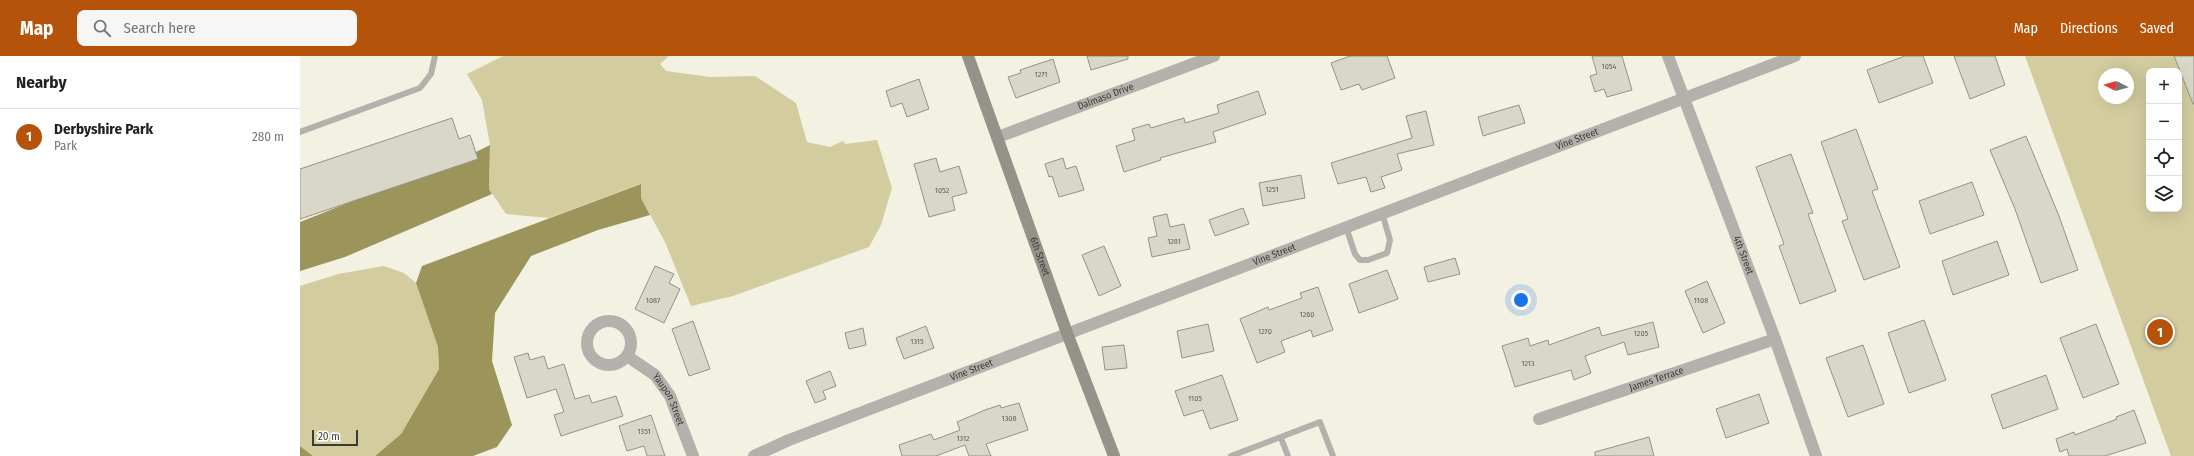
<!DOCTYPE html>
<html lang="en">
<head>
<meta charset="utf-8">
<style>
  :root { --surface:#fff; --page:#f6f6f6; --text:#222; --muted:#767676; --line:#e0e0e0; --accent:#b45309 }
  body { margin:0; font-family:"Fira Sans Condensed",sans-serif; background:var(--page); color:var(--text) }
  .controls { position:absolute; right:12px; top:12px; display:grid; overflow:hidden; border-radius:8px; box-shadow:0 4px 16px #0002 }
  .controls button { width:36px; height:36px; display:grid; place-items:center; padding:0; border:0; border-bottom:1px solid var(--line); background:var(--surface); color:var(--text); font:20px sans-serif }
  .compass { position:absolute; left:1798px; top:12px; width:36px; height:36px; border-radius:50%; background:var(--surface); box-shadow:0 4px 16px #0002; rotate:275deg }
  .scale { position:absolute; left:12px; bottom:10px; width:46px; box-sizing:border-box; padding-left:4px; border:2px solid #3c3b35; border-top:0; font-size:11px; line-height:14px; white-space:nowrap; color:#3c3b35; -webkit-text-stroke:3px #fff; paint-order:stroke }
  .you { position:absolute; left:1221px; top:244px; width:14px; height:14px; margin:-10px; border:3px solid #fff; border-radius:50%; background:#1a73e8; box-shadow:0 0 0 6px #1a73e833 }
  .badge { display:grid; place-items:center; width:26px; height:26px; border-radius:50%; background:var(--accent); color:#fff; font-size:13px; font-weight:700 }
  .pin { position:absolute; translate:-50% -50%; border:2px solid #fff; box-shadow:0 1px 4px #0006 }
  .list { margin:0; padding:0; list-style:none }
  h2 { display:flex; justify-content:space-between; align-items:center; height:52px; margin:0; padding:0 16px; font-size:17px }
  h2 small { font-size:13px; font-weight:400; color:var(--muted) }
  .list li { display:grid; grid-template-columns:26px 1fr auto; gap:12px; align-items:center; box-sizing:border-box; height:56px; padding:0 16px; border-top:1px solid var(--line) }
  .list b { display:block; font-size:15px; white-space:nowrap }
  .list p { margin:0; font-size:13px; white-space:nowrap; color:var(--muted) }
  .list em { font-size:13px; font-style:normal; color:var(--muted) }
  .icon { flex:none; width:22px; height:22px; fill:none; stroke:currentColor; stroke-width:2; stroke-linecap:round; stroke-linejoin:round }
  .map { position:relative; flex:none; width:1894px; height:400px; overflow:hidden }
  header { display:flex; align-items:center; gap:24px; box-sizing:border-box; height:56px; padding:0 20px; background:var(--accent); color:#fff }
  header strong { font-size:19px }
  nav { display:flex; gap:22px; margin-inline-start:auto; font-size:14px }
  .search { width:280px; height:36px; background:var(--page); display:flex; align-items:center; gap:10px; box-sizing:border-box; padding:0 14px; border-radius:8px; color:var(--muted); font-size:15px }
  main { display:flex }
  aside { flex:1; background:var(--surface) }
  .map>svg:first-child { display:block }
  .green { fill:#d3cc9f; fill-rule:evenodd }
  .water { fill:#9d945c }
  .building { fill:#d8d7c8; stroke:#959386 }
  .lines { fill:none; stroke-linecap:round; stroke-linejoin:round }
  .lane { stroke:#b2b1ab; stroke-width:6 }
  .street { stroke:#b2b1ab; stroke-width:12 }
  .secondary { stroke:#94938a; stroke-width:12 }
  .labels { text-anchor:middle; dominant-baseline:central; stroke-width:3.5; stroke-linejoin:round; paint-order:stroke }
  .number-label { font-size:8px; fill:#63625a }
  .street-label { font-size:10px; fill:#3c3b35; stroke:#fff }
</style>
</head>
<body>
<header>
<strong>Map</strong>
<div class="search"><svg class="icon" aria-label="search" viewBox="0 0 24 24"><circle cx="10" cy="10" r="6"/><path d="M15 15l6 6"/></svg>Search here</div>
<nav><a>Map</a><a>Directions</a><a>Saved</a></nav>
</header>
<main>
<aside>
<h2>Nearby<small></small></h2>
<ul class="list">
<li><span class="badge">1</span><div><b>Derbyshire Park</b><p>Park</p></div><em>280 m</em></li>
</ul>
</aside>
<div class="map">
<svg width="1894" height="400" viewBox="0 0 1894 400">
  <rect width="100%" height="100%" fill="#f3f1e2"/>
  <g class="green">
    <polygon points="203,0 369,0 360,8 366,15 410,21 455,20 496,47 507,86 530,91 543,85 545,88 577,84 592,132 581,169 569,191 433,240 391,250 365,186 341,142 340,128 249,162 206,158 189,133 190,89 182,44 167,18"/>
    <path d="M1725 0H1894V400H1871ZM1849 15H1879V153H1849ZM1804 18H1828V42H1804Z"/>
    <polygon points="84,210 104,217 116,227 138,291 139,313 101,378 75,400 13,400 0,390 0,230 38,218"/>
  </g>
  <g class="water">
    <polygon points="190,89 189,133 192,138 45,201 0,215 0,166 83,133 140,114"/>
    <polygon points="341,128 341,142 350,159 298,174 231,200 195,257 192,305 212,369 197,391 173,400 75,400 101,378 139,313 138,291 116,227 122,210"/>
    <polygon points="0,390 13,400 0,400"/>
  </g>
  <g class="building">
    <polygon points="787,0 828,0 828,3 791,14"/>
    <polygon points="1050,0 1087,0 1095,22 1062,34 1059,28 1041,34 1031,7"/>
    <polygon points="1292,0 1322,0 1332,34 1307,41 1304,33 1295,36 1290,20 1297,18"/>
    <polygon points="1605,0 1623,0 1633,27 1579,47 1567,14"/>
    <polygon points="1654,0 1695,0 1705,29 1670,43"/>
    <polygon points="1874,0 1894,0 1894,48 1893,48"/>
    <polygon points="753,3 760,26 716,42 708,21 721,17 720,14"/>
    <polygon points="619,23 629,53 607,61 602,47 591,51 586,35"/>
    <polygon points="958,35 966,58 913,76 916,86 860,102 861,104 824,116 816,90 835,84 832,73 849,68 851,72 884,62 885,67 919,57 917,49"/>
    <polygon points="1219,49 1225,67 1183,80 1178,61"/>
    <polygon points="1126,55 1134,89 1097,98 1102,114 1081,121 1085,132 1071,136 1066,121 1038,128 1031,107 1112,82 1106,60"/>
    <polygon points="152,62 159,83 170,79 178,103 0,163 0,113"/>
    <polygon points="1556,73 1578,133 1572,135 1600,211 1564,224 1542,165 1548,163 1521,86"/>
    <polygon points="1726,80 1759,160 1778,214 1741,227 1715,153 1690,94"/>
    <polygon points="1491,98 1513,157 1508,158 1536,235 1500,248 1479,190 1484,188 1456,111"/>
    <polygon points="636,102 640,116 659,110 667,137 652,141 655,154 629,161 614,108"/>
    <polygon points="763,102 766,113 776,110 784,134 759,141 752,120 749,121 745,108"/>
    <polygon points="1001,119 1005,142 963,150 959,127"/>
    <polygon points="1672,126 1684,159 1630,178 1619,145"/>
    <polygon points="943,152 949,168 915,180 909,164"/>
    <polygon points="867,158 870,171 884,168 890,193 852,201 848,182 857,180 853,161"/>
    <polygon points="1697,185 1709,219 1653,239 1642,205"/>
    <polygon points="804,190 821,230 799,240 782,199"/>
    <polygon points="1155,202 1160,218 1128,226 1124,211"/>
    <polygon points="355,210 374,218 369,227 380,233 364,267 335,253"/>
    <polygon points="1087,214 1098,243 1059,257 1049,228"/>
    <polygon points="1407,225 1425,267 1403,277 1385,235"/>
    <polygon points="1018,231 1033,274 1013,281 1011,274 981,285 985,296 957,307 940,263 968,251 969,254 1002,242 1000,237"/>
    <polygon points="1624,264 1646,324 1609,337 1588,277"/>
    <polygon points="393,265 410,313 389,320 372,273"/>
    <polygon points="1353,266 1359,291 1328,299 1324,286 1285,300 1291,317 1274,324 1271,314 1215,331 1202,290 1228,282 1230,290 1248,284 1249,289 1299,271 1302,280"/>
    <polygon points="908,268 914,295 882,302 877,275"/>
    <polygon points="1796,268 1819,328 1783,342 1760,282"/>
    <polygon points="626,270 634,292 604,303 596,282"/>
    <polygon points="563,272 566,289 549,293 545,277"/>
    <polygon points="824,289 827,312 805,314 802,291"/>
    <polygon points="1563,289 1584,348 1548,361 1526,302"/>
    <polygon points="228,297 230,304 244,300 248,313 264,308 275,343 289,339 292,347 316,340 323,360 261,380 254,359 264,356 256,333 227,342 214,301"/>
    <polygon points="530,315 536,330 523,335 526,343 515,347 506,325"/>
    <polygon points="922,319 938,364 910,373 903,354 884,360 875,335"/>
    <polygon points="1746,319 1758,353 1703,373 1691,339"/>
    <polygon points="1459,338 1469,367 1426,382 1416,353"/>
    <polygon points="719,347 728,374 686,388 691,400 669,400 665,389 636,400 602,400 599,389 631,378 634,384 660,374 657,366 685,354 700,349 701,352"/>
    <polygon points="1834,354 1846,387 1805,400 1769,400 1767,393 1760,396 1756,383 1774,376 1775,379 1817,363 1816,361"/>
    <polygon points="351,359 365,400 347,400 344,390 327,395 319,370"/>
    <polygon points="1349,381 1354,400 1295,400 1295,396"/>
  </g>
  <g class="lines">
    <g class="lane">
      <polyline points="0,76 120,32 131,18 135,0"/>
      <polyline points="1046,171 1055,198 1060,204 1068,204 1087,197 1090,184 1082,157"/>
      <polyline points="981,382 988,400"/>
      <polyline points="931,400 1020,366 1033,400"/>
    </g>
    <g class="street">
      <path id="s1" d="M1368 0 1475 283 1516 400"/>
      <path id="s2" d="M698 81 914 0"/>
      <circle cx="309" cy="287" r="22"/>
      <path id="s3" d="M327 300 355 319 370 340 393 400"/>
      <path id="s4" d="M1239 363 1475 283"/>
      <path id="s5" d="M454 400 489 384 1495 0"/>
    </g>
    <path class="secondary" id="s6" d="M668 0 767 277 814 400"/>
  </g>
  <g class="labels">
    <g class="number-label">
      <text x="1309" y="10">1054</text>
      <text x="741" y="18">1271</text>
      <text x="972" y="133">1251</text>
      <text x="642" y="134">1052</text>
      <text x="874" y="185">1281</text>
      <text x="353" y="244">1087</text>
      <text x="1401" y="244">1108</text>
      <text x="1007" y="258">1260</text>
      <text x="965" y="275">1270</text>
      <text x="1341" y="277">1205</text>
      <text x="617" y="285">1315</text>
      <text x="1228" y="307">1213</text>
      <text x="895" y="342">1105</text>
      <text x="709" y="362">1308</text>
      <text x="344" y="375">1351</text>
      <text x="663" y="382">1312</text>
    </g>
    <g class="street-label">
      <text stroke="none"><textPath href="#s2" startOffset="115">Dalmaso Drive</textPath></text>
      <text stroke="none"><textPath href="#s5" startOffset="882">Vine Street</textPath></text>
      <text stroke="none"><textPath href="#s5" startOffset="558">Vine Street</textPath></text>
      <text stroke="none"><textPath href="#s1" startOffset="213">4th Street</textPath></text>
      <text stroke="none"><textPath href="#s6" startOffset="213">6th Street</textPath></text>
      <text stroke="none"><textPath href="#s5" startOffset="234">Vine Street</textPath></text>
      <text stroke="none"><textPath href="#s4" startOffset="124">James Terrace</textPath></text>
      <text stroke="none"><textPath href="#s3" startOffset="62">Yaupon Street</textPath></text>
    </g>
  </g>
</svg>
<div class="controls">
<button>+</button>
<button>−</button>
<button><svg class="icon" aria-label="locate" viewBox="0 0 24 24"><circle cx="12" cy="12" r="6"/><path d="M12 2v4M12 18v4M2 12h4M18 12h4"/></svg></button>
<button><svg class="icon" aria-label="layers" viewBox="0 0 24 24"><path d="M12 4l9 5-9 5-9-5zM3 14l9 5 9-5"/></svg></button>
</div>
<svg class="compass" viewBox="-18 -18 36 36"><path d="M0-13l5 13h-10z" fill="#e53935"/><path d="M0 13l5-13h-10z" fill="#767676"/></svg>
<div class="scale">20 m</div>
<div class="you"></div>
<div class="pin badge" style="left:1860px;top:276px">1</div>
</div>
</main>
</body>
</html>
